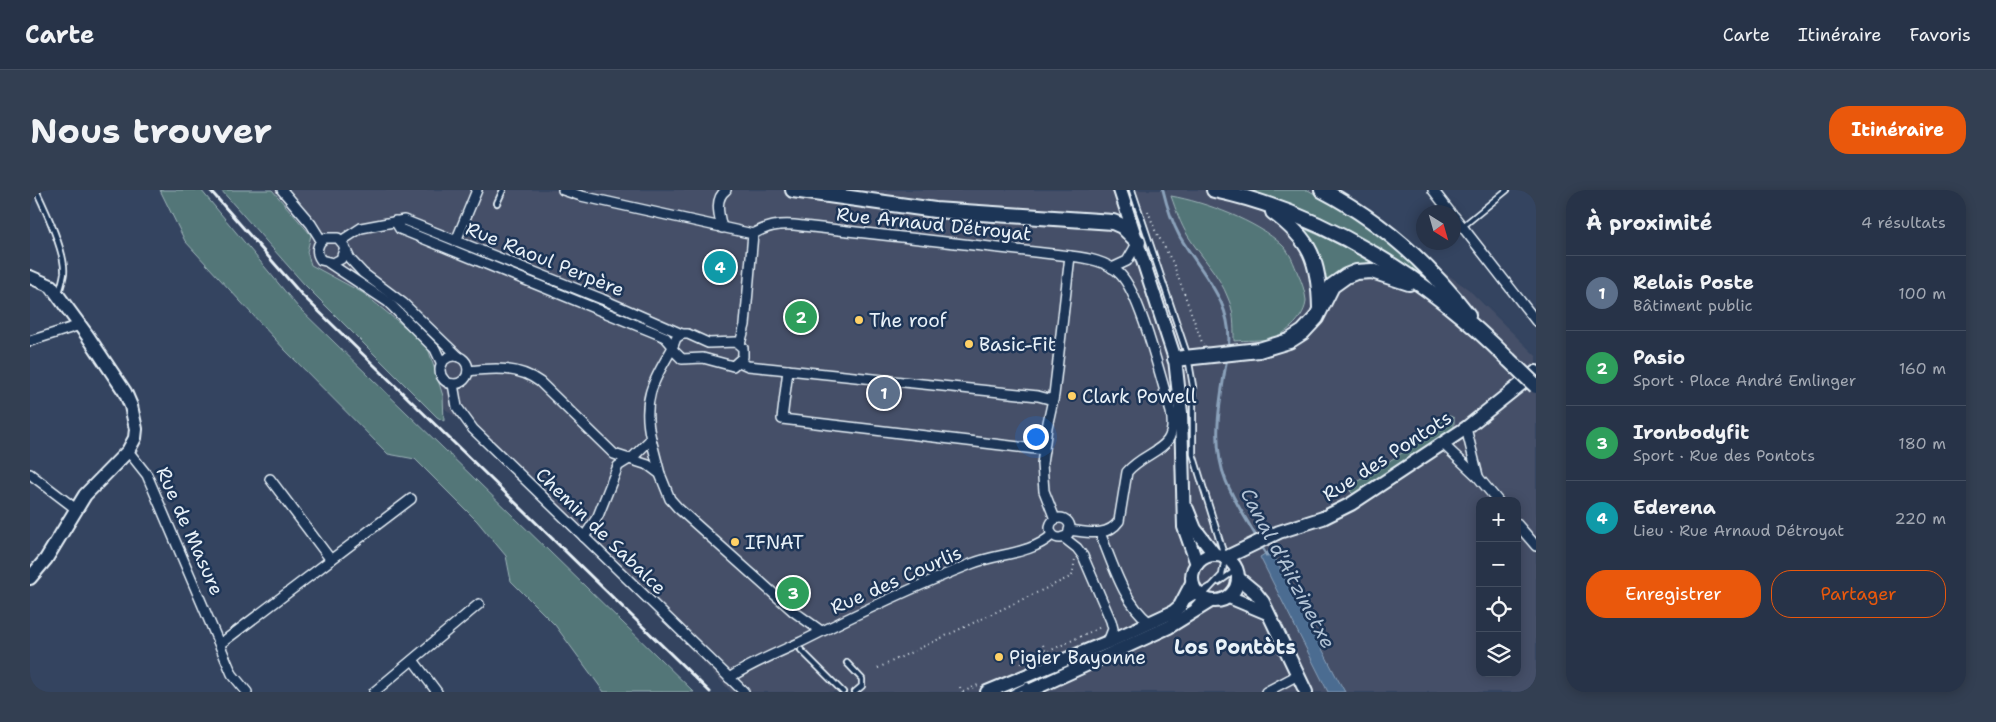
<!DOCTYPE html>
<html lang="fr">
<head>
<meta charset="utf-8">
<style>
  :root { --surface:#273348; --page:#333f52; --text:#f1f3f6; --muted:#a4aab4; --line:#434e60; --accent:#ea580c }
  body { margin:0; font-family:"Shantell Sans",sans-serif; background:var(--page); color:var(--text) }
  .controls { position:absolute; right:15px; bottom:15px; display:grid; overflow:hidden; border-radius:10px; box-shadow:0 2px 12px #0003 }
  .controls button { width:45px; height:45px; display:grid; place-items:center; padding:0; border:0; border-bottom:1px solid var(--line); background:var(--surface); color:var(--text); font:25px sans-serif }
  .compass { position:absolute; left:1386px; top:15px; width:45px; height:45px; border-radius:50%; background:var(--surface); box-shadow:0 2px 12px #0003; rotate:143deg }
  .you { position:absolute; left:1005px; top:246px; width:18px; height:18px; margin:-12px; border:4px solid #fff; border-radius:50%; background:#1a73e8; box-shadow:0 0 0 8px #1a73e833 }
  .badge { display:grid; place-items:center; width:32px; height:32px; border-radius:50%; background:var(--accent); color:#fff; font-size:16px; font-weight:700 }
  .pin { position:absolute; translate:-50% -50%; border:2px solid #fff; box-shadow:0 1px 5px #0006 }
  .list { margin:0; padding:0; list-style:none }
  h2 { display:flex; justify-content:space-between; align-items:center; height:65px; margin:0; padding:0 20px; font-size:21px }
  h2 small { font-size:16px; font-weight:400; color:var(--muted) }
  .list li { display:grid; grid-template-columns:32px 1fr auto; gap:15px; align-items:center; box-sizing:border-box; height:75px; padding:0 20px; border-top:1px solid var(--line) }
  .list b { display:block; font-size:19px; white-space:nowrap }
  .list p { margin:0; font-size:16px; white-space:nowrap; color:var(--muted) }
  .list em { font-size:16px; font-style:normal; color:var(--muted) }
  .actions { display:flex; gap:10px; padding:15px 20px }
  .actions a { flex:1; padding:11px 0; border:1px solid var(--accent); border-radius:20px; text-align:center; font-size:18px; color:var(--accent) }
  .actions .main { background:var(--accent); color:#fff }
  .icon { flex:none; width:28px; height:28px; fill:none; stroke:currentColor; stroke-width:2; stroke-linecap:round; stroke-linejoin:round }
  .map { position:relative; flex:none; width:1506px; height:502px; overflow:hidden; border-radius:20px }
  header { display:flex; align-items:center; gap:30px; box-sizing:border-box; height:70px; padding:0 25px; background:var(--surface); border-bottom:1px solid var(--line) }
  header strong { font-size:24px }
  nav { display:flex; gap:28px; margin-inline-start:auto; font-size:18px }
  .intro { display:flex; align-items:center; justify-content:space-between; box-sizing:border-box; height:120px; padding:0 30px }
  h1 { margin:0; font-size:35px }
  .button { padding:12px 22px; border-radius:20px; background:var(--accent); color:#fff; font-size:18px; font-weight:700 }
  main { display:flex; gap:30px; padding:0 30px }
  aside { flex:1; background:var(--surface); border-radius:20px; box-shadow:0 2px 12px #0003 }
  .map>svg:first-child { display:block }
  .built { fill:#444f67; fill-rule:evenodd }
  .green { fill:#527678; stroke:#9db4b8 }
  .water { fill:#4b6c91; stroke:#8aa1ba }
  .lines { fill:none; stroke-linecap:round; stroke-linejoin:round }
  .stream { stroke:#8aa1ba; stroke-width:3 }
  .lane-casing { stroke:#e8f1f8; stroke-width:8 }
  .street-casing { stroke:#e8f1f8; stroke-width:12 }
  .secondary-casing { stroke:#e8f1f8; stroke-width:16 }
  .primary-casing { stroke:#e8f1f8; stroke-width:18 }
  .path { stroke:#e8f1f8; stroke-width:2; stroke-dasharray:1 4; stroke-linecap:butt }
  .lane { stroke:#1d3557; stroke-width:4.5 }
  .street { stroke:#1d3557; stroke-width:9 }
  .secondary { stroke:#1d3557; stroke-width:12 }
  .primary { stroke:#1d3557; stroke-width:14 }
  .rail { stroke:#e8f1f8; stroke-width:3 }
  .primary-bridge-casing { stroke:#e8f1f8; stroke-width:18; stroke-linecap:butt }
  .primary-bridge { stroke:#1d3557; stroke-width:14 }
  .poi-dot { fill:#ffd166; stroke:#1d3557; stroke-width:2 }
  .labels { text-anchor:middle; dominant-baseline:central; stroke-width:5; stroke-linejoin:round; paint-order:stroke }
  .street-label { font-size:19px; fill:#e8f1f8; stroke:#1d3557 }
  .poi-label { font-size:19px; fill:#e8f1f8; stroke:#1d3557; text-anchor:start }
  .water-label { font-size:20px; font-style:italic; fill:#b1c2d4; stroke:#1d3557 }
  .neighbourhood-label { font-size:20px; font-weight:bold; fill:#e8f1f8; stroke:#1d3557 }
</style>
</head>
<body>
<header>
<strong>Carte</strong>
<nav><a>Carte</a><a>Itinéraire</a><a>Favoris</a></nav>
</header>
<div class="intro"><h1>Nous trouver</h1><a class="button">Itinéraire</a></div>
<main>
<div class="map">
<svg width="1506" height="502" viewBox="0 0 1506 502">
  <rect width="100%" height="100%" fill="#344460"/>
  <filter id="ink" filterUnits="userSpaceOnUse"><feTurbulence type="fractalNoise" baseFrequency=".02" numOctaves="2"/><feDisplacementMap in="SourceGraphic" scale="10" xChannelSelector="R" yChannelSelector="G"/><feConvolveMatrix kernelMatrix="1 2 1 2 8 2 1 2 1" color-interpolation-filters="sRGB"/></filter>
  <g filter="url(#ink)">
    <path class="built" d="M242 0H1298L1438 99 1506 166V502H701L554 347 449 246 414 218 413 206 397 155 333 103 281 75 277 62 281 44ZM1450 311H1487V483H1450Z"/>
    <g class="green">
      <polygon points="130,0 171,0 268,117 664,502 574,502 525,435 481,391 476,366 447,331 385,269 358,264 255,160 155,51"/>
      <polygon points="191,0 242,0 281,45 277,62 281,75 333,103 397,155 413,206 414,231 407,227 274,94"/>
      <path d="M1215 0H1278L1341 37 1374 63 1407 95C1345 54 1286 23 1215 0Z"/>
      <path d="M1141 6C1175 12 1227 31 1252 55 1260 62 1264 74 1268 84 1272 92 1275 102 1276 110 1276 126 1257 144 1242 148 1231 151 1216 150 1204 151 1204 136 1204 121 1198 108 1189 84 1171 67 1158 46 1150 33 1146 20 1141 6Z"/>
      <polygon points="1268,36 1302,51 1351,78 1295,96"/>
      <polygon points="1420,226 1424,228 1424,237 1420,242 1328,303 1323,304 1320,301 1322,295 1409,239 1408,230"/>
    </g>
    <polygon class="water" points="1241,360 1306,486 1315,502 1298,502 1230,367"/>
    <g class="lines">
      <g class="stream">
        <path d="M1133 0C1137 17 1142 32 1150 47 1171 83 1205 113 1198 161"/>
        <path d="M1197 167C1191 207 1180 252 1196 291 1204 311 1217 330 1227 348"/>
        <polyline points="1230,354 1237,366"/>
      </g>
      <g class="lane-casing">
        <g id="lane">
          <path d="M6 0C15 19 36 63 34 83 33 90 31 96 29 103"/>
          <polyline points="1102,0 1158,167 1163,196 1163,264 1195,368 1192,385 1164,415"/>
          <polyline points="467,13 473,0"/>
          <polyline points="1432,37 1477,0"/>
          <polyline points="1189,392 1206,380"/>
          <polyline points="1157,411 1180,397"/>
          <polyline points="771,460 813,502"/>
          <polyline points="817,473 832,489 832,496 825,502"/>
          <polyline points="983,502 997,495"/>
        </g>
      </g>
      <g class="street-casing">
        <g id="street">
          <polyline points="252,0 281,34 291,50"/>
          <path d="M533 0 551 6 723 44C737 36 748 34 764 35L1040 66C1057 68 1077 71 1090 84 1111 105 1131 190 1141 222 1149 263 1117 258 1097 282L1089 331C1077 348 1057 342 1039 340"/>
          <polyline points="1403,0 1420,22"/>
          <polyline points="1424,26 1506,131"/>
          <polyline points="365,31 370,39 628,144 635,147 642,155"/>
          <path d="M692 38C689 25 684 9 696 0"/>
          <polyline points="311,51 331,38 374,30 572,109 652,144"/>
          <polyline points="426,51 447,0"/>
          <path d="M314 60 311 69 303 73 291 70C285 62 287 53 295 48H308L313 54 320 69 333 83 373 113 429 167"/>
          <polyline points="299,73 358,112 405,159 412,174"/>
          <polyline points="1082,78 1097,71 1108,52"/>
          <polygon points="652,144 658,144 678,153 706,152 713,158 713,167 703,176 673,168 652,169 642,159 646,148"/>
          <polyline points="0,151 50,135"/>
          <polyline points="710,154 715,135 723,44"/>
          <circle cx="424" cy="180" r="14"/>
          <polyline points="709,172 718,176 1008,206 1023,210"/>
          <polyline points="758,180 752,229 1014,260"/>
          <path d="M438 181C463 178 489 176 510 192L584 264 618 275 630 284 640 309 648 318 763 421 791 441"/>
          <polyline points="423,194 427,217 443,239 714,502"/>
          <polyline points="1436,238 1448,286"/>
          <polyline points="621,249 630,284"/>
          <polyline points="1413,254 1448,287 1468,311"/>
          <polyline points="98,261 117,285 202,484 217,502"/>
          <polyline points="0,284 46,319"/>
          <polyline points="240,289 301,370"/>
          <circle cx="1030" cy="338" r="10"/>
          <polyline points="1025,329 1014,301 1012,274 1017,237 1024,205 1040,66"/>
          <polyline points="1487,334 1506,356"/>
          <path d="M1070 343C1083 374 1093 412 1120 433"/>
          <path d="M554 347 568 326 588 276 604 266 621 249C612 211 622 192 642 159"/>
          <polyline points="1033,347 1047,358 1053,366 1081,431 1083,439 1078,452"/>
          <polyline points="190,454 381,309"/>
          <polyline points="383,470 407,502"/>
          <path d="M699 488C722 473 747 463 771 452 826 424 883 397 941 374 968 363 1000 365 1022 345"/>
          <polyline points="344,502 449,414"/>
          <polyline points="1236,502 1268,485"/>
        </g>
      </g>
      <g class="secondary-casing">
        <g id="secondary">
          <polyline points="1090,0 1145,169 1151,223 1154,337 1167,374"/>
          <polyline points="0,87 21,96 57,145 95,202 101,216 106,239 105,248 98,261 55,305 16,369 0,388"/>
          <polyline points="1157,319 1165,339 1185,365"/>
          <circle cx="1185" cy="388" r="23"/>
          <polyline points="1195,368 1249,342 1293,328 1321,314 1436,238 1506,182"/>
          <polyline points="1208,388 1225,402 1233,412 1276,502"/>
          <polyline points="1199,407 1237,423"/>
          <polyline points="957,502 1078,452 1143,422 1150,416 1162,393"/>
          <polyline points="997,502 1139,437 1181,411"/>
        </g>
      </g>
      <g class="primary-casing">
        <g id="primary">
          <polyline points="763,0 905,20 1083,32 1092,36 1108,52"/>
          <path d="M1184 0C1294 23 1401 91 1479 170"/>
          <path d="M1292 0C1349 30 1399 74 1438 125"/>
          <path d="M1243 22C1281 50 1289 71 1290 118"/>
          <polyline points="1145,169 1229,160 1259,151 1273,142 1286,128 1302,96 1316,86 1326,82 1342,81 1379,93"/>
        </g>
      </g>
      <g class="path">
        <polyline points="1118,21 1125,40 1143,73 1173,155"/>
        <polyline points="1013,455 1016,462"/>
        <polyline points="991,474 1073,436"/>
        <polyline points="848,478 1042,386 1045,369"/>
        <polyline points="930,497 932,502"/>
        <polyline points="933,502 948,495"/>
      </g>
      <use href="#lane" class="lane"/>
      <use href="#street" class="street"/>
      <use href="#secondary" class="secondary"/>
      <use href="#primary" class="primary"/>
      <polyline class="rail" points="180,0 272,105 680,502"/>
      <g class="primary-bridge-casing">
        <polyline id="primary-bridge" points="1479,170 1506,196"/>
      </g>
      <use href="#primary-bridge" class="primary-bridge"/>
    </g>
  </g>
  <g class="poi-dot">
    <circle cx="829" cy="130" r="5"/>
    <circle cx="939" cy="154" r="5"/>
    <circle cx="1042" cy="206" r="5"/>
    <circle cx="705" cy="352" r="5"/>
    <circle cx="969" cy="467" r="5"/>
  </g>
  <g class="labels">
    <g class="street-label">
      <text transform="translate(904 34) rotate(6)">Rue Arnaud Détroyat</text>
      <text transform="translate(515 69) rotate(22)">Rue Raoul Perpère</text>
      <text transform="translate(1357 266) rotate(-33)">Rue des Pontots</text>
      <text transform="translate(160 341) rotate(66)">Rue de Masure</text>
      <text transform="translate(571 341) rotate(44)">Chemin de Sabalce</text>
      <text transform="translate(866 390) rotate(-24)">Rue des Courlis</text>
    </g>
    <g class="poi-label">
      <text x="839" y="130">The roof</text>
      <text x="949" y="154">Basic-Fit</text>
      <text x="1052" y="206">Clark Powell</text>
      <text x="715" y="352">IFNAT</text>
      <text x="979" y="467">Pigier Bayonne</text>
    </g>
    <g class="water-label">
      <text transform="translate(1258 378) rotate(62)">Canal d'Aitzinetxe</text>
    </g>
    <g class="neighbourhood-label">
      <text x="1205" y="457">Los Pontòts</text>
    </g>
  </g>
</svg>
<div class="controls">
<button>+</button>
<button>−</button>
<button><svg class="icon" aria-label="locate" viewBox="0 0 24 24"><circle cx="12" cy="12" r="6"/><path d="M12 2v4M12 18v4M2 12h4M18 12h4"/></svg></button>
<button><svg class="icon" aria-label="layers" viewBox="0 0 24 24"><path d="M12 4l9 5-9 5-9-5zM3 14l9 5 9-5"/></svg></button>
</div>
<svg class="compass" viewBox="-18 -18 36 36"><path d="M0-13l5 13h-10z" fill="#e53935"/><path d="M0 13l5-13h-10z" fill="#a4aab4"/></svg>
<div class="you"></div>
<div class="pin badge" style="left:854px;top:203px;background:#5c6f8a">1</div>
<div class="pin badge" style="left:771px;top:127px;background:#2e9e5b">2</div>
<div class="pin badge" style="left:763px;top:403px;background:#2e9e5b">3</div>
<div class="pin badge" style="left:690px;top:77px;background:#0f9aa8">4</div>
</div>
<aside>
<h2>À proximité<small>4 résultats</small></h2>
<ul class="list">
<li><span class="badge" style="background:#5c6f8a">1</span><div><b>Relais Poste</b><p>Bâtiment public</p></div><em>100 m</em></li>
<li><span class="badge" style="background:#2e9e5b">2</span><div><b>Pasio</b><p>Sport · Place André Emlinger</p></div><em>160 m</em></li>
<li><span class="badge" style="background:#2e9e5b">3</span><div><b>Ironbodyfit</b><p>Sport · Rue des Pontots</p></div><em>180 m</em></li>
<li><span class="badge" style="background:#0f9aa8">4</span><div><b>Ederena</b><p>Lieu · Rue Arnaud Détroyat</p></div><em>220 m</em></li>
</ul>
<div class="actions"><a class="main">Enregistrer</a><a>Partager</a></div>
</aside>
</main>
</body>
</html>
